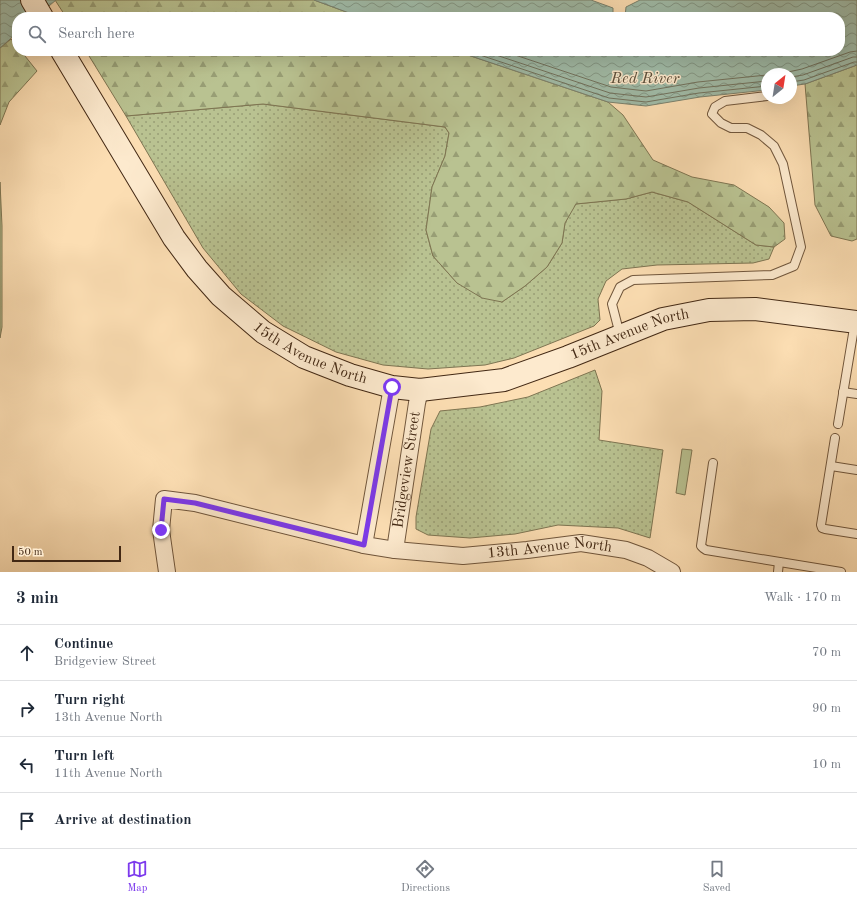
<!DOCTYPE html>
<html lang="en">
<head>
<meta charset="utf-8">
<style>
  :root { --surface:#fff; --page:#f2f2f3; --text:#1f2937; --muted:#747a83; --line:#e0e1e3; --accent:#7c3aed }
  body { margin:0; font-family:"Old Standard TT",serif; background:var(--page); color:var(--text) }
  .compass { position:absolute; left:761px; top:68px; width:36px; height:36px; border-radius:50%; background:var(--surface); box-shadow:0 4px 16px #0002; rotate:30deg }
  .scale { position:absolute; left:12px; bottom:10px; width:109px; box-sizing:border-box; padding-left:4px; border:2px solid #422814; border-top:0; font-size:11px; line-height:14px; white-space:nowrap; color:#422814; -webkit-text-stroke:3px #fdeace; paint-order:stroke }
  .stop { position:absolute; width:12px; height:12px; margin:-9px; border:3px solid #7c3aed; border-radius:50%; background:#fff }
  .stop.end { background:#7c3aed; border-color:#fff; box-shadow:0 1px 4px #0008 }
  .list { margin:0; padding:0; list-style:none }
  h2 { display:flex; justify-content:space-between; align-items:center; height:52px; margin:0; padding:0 16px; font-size:17px }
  h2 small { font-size:13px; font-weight:400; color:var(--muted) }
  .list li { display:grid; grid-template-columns:26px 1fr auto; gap:12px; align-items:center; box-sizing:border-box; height:56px; padding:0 16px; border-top:1px solid var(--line) }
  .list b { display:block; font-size:15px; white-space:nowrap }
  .list p { margin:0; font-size:13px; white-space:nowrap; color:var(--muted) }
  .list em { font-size:13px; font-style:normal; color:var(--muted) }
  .icon { flex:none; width:22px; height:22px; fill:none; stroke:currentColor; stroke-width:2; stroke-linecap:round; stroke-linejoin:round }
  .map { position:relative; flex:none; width:857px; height:572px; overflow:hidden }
  .search { position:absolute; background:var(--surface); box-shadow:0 4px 16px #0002; left:12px; right:12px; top:12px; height:44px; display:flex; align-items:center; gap:10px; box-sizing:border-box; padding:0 14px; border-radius:16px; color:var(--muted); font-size:15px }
  .sheet { height:276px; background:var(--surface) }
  nav { display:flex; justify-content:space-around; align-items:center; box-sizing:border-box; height:56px; border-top:1px solid var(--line); background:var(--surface); font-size:11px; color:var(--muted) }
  nav a { display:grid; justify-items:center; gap:2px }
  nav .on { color:var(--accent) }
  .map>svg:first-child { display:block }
  .grass { fill:url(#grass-dots); stroke:#7e7552 }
  .forest { fill:url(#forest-firs); stroke:#7e7552 }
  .garden { fill:#b9c291; stroke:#7e7552 }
  .water { fill:url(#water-waves); stroke:#7a816d }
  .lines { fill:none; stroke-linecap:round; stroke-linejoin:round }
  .shore { stroke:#71725e; stroke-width:1 }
  .lane-casing { stroke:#70563c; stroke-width:10 }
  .street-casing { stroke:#70563c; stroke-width:18 }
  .secondary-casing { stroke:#422814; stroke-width:24 }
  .lane { stroke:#fdeace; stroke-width:8 }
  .street { stroke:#fdeace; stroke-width:16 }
  .secondary { stroke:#fdeace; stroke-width:22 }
  .route { stroke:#7c3aed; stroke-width:5 }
  .labels { text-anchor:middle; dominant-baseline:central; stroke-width:3; stroke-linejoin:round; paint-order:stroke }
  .street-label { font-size:15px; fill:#422814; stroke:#fdeace }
  .water-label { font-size:16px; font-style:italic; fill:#5a4d39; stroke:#fdeace }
</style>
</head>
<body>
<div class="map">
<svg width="857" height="572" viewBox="0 0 857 572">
  <defs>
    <pattern id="grass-dots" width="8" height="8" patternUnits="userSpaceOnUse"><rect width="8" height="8" fill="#b9c291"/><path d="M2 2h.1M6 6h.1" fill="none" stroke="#989e75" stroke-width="1.8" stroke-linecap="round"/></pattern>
    <pattern id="forest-firs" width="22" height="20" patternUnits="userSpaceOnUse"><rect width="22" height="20" fill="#b9c291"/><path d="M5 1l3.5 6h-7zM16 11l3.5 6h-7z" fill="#989e75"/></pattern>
    <pattern id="water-waves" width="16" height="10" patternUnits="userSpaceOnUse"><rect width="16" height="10" fill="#a0bca9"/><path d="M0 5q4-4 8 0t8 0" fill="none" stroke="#849988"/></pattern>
  </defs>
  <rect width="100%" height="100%" fill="#fcdeb3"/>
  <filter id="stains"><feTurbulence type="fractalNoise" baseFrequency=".005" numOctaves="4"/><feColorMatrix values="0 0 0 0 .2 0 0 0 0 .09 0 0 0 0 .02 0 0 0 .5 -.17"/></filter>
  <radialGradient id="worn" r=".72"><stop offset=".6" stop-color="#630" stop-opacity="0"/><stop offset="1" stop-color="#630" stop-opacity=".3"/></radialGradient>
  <g class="grass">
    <polygon points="263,104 445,127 449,133 445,156 432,187 426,230 433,256 457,283 502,302 525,286 547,267 562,243 565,223 575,204 626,199 652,192 688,202 756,245 774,247 769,259 753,263 657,265 622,269 606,281 598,299 600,320 594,326 514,358 485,365 428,369 383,365 336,352 283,326 241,294 203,248 126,116"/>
    <polygon points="595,370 602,391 599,440 663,450 650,538 618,528 558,525 515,534 470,538 428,535 416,529 416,517 431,429 440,411 480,407 528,397"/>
  </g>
  <g class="forest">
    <polygon points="55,0 314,0 360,17 66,17"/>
    <polygon points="11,39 17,46 17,51 21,51 37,71 9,102 0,125 0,48"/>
    <polygon points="86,51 456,51 608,102 623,115 653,160 692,177 734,185 769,207 784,223 785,239 774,247 756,245 688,202 652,192 626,199 576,204 565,223 562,243 547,267 525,286 502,302 482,298 457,283 433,256 426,230 432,187 445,156 449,133 445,127 263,104 126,116"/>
    <polygon points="857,65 857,239 852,241 831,236 815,205 805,84"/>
    <polygon points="0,182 2,226 2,327 0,338"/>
  </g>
  <polygon class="garden" points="682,449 692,450 685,495 676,493"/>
  <g class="water">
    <polygon points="0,0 56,0 36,17 17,17 17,33 0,48"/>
    <polygon points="314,0 591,0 613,8 613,17 360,17"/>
    <polygon points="640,0 857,0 857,65 805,84 791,86 791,74 767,74 767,90 700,97 646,106 608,102 456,51 840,51 840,17 625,17 626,7"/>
  </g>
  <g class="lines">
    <g class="shore">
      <polyline points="468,51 609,98 646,102 699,93 767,86"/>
      <polyline points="484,51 610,93 646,97 699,88 767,81"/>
      <polyline points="503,51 611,87 646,91 698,82 767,75"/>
      <polyline points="783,74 788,72 802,69 850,52 857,51"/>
      <polyline points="791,77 803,75 853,57 857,57"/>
      <polyline points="791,82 804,80 854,62 857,62"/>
    </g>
    <g class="lane-casing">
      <g id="lane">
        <polyline points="620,335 612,304 620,287 633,280 772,275 794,266 801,247 783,164 774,146 761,135 747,128 731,128 721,123 712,114 715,107 725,101 767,96"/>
        <polyline points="843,392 857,394"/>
        <polyline points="838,424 855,322"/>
        <polyline points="835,438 821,525 822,528 825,529 857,534"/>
        <polyline points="713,463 701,546 703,548 706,550 841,572"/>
        <polyline points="831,466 857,470"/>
        <polyline points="778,572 779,562"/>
      </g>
    </g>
    <g class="street-casing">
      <g id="street">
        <polyline points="364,545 392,387"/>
        <path id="s1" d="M395 550 417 403 420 390"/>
        <path id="s2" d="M167 572 161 530 164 499 195 503 364 545 395 550 463 556 527 550 581 543 626 550 648 558 672 572"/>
      </g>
    </g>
    <g class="secondary-casing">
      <g id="secondary">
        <polyline points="32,0 42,17"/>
        <path id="s3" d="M62 51 174 238 197 269 221 296 263 332 304 357 350 375 392 387 420 390 504 380 568 357 663 319 709 310 755 309 857 322"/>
      </g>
    </g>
    <use href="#lane" class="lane"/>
    <use href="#street" class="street"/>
    <use href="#secondary" class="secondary"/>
  </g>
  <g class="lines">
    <polyline class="route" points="161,530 164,499 195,503 364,545 392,387"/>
  </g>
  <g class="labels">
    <g class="street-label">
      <text stroke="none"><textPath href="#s3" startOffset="736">15th Avenue North</textPath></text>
      <text stroke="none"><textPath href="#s3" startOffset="400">15th Avenue North</textPath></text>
      <text stroke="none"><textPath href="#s1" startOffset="81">Bridgeview Street</textPath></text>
      <text stroke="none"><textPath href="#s2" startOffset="466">13th Avenue North</textPath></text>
    </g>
    <g class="water-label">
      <text x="645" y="79">Red River</text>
    </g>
  </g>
  <rect width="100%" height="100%" filter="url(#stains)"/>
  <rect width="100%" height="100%" fill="url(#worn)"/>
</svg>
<svg class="compass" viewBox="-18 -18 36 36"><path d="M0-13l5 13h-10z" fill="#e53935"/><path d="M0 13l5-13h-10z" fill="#747a83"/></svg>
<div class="scale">50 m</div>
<div class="stop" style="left:392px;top:387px"></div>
<div class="stop end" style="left:161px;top:530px"></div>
<div class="search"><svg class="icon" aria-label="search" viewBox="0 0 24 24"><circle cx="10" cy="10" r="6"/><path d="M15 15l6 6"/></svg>Search here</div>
</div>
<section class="sheet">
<h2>3 min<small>Walk · 170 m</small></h2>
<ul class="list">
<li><svg class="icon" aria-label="ahead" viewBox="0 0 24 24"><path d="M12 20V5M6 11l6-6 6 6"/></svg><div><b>Continue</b><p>Bridgeview Street</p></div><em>70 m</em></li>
<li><svg class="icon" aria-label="right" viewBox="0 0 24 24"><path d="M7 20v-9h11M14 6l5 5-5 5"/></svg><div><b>Turn right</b><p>13th Avenue North</p></div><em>90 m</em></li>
<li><svg class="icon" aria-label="left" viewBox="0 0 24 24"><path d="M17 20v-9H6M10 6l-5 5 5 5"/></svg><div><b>Turn left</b><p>11th Avenue North</p></div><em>10 m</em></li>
<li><svg class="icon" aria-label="arrive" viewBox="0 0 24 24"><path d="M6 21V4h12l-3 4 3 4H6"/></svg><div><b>Arrive at destination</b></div></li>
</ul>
</section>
<nav>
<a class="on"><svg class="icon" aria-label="map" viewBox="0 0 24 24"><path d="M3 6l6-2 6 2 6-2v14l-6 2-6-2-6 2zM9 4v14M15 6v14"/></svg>Map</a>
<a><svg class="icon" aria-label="directions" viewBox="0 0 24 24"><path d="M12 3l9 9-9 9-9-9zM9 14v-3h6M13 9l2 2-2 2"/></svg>Directions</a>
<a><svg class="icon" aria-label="saved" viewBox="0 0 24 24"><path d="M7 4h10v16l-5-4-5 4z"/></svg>Saved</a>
</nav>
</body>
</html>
